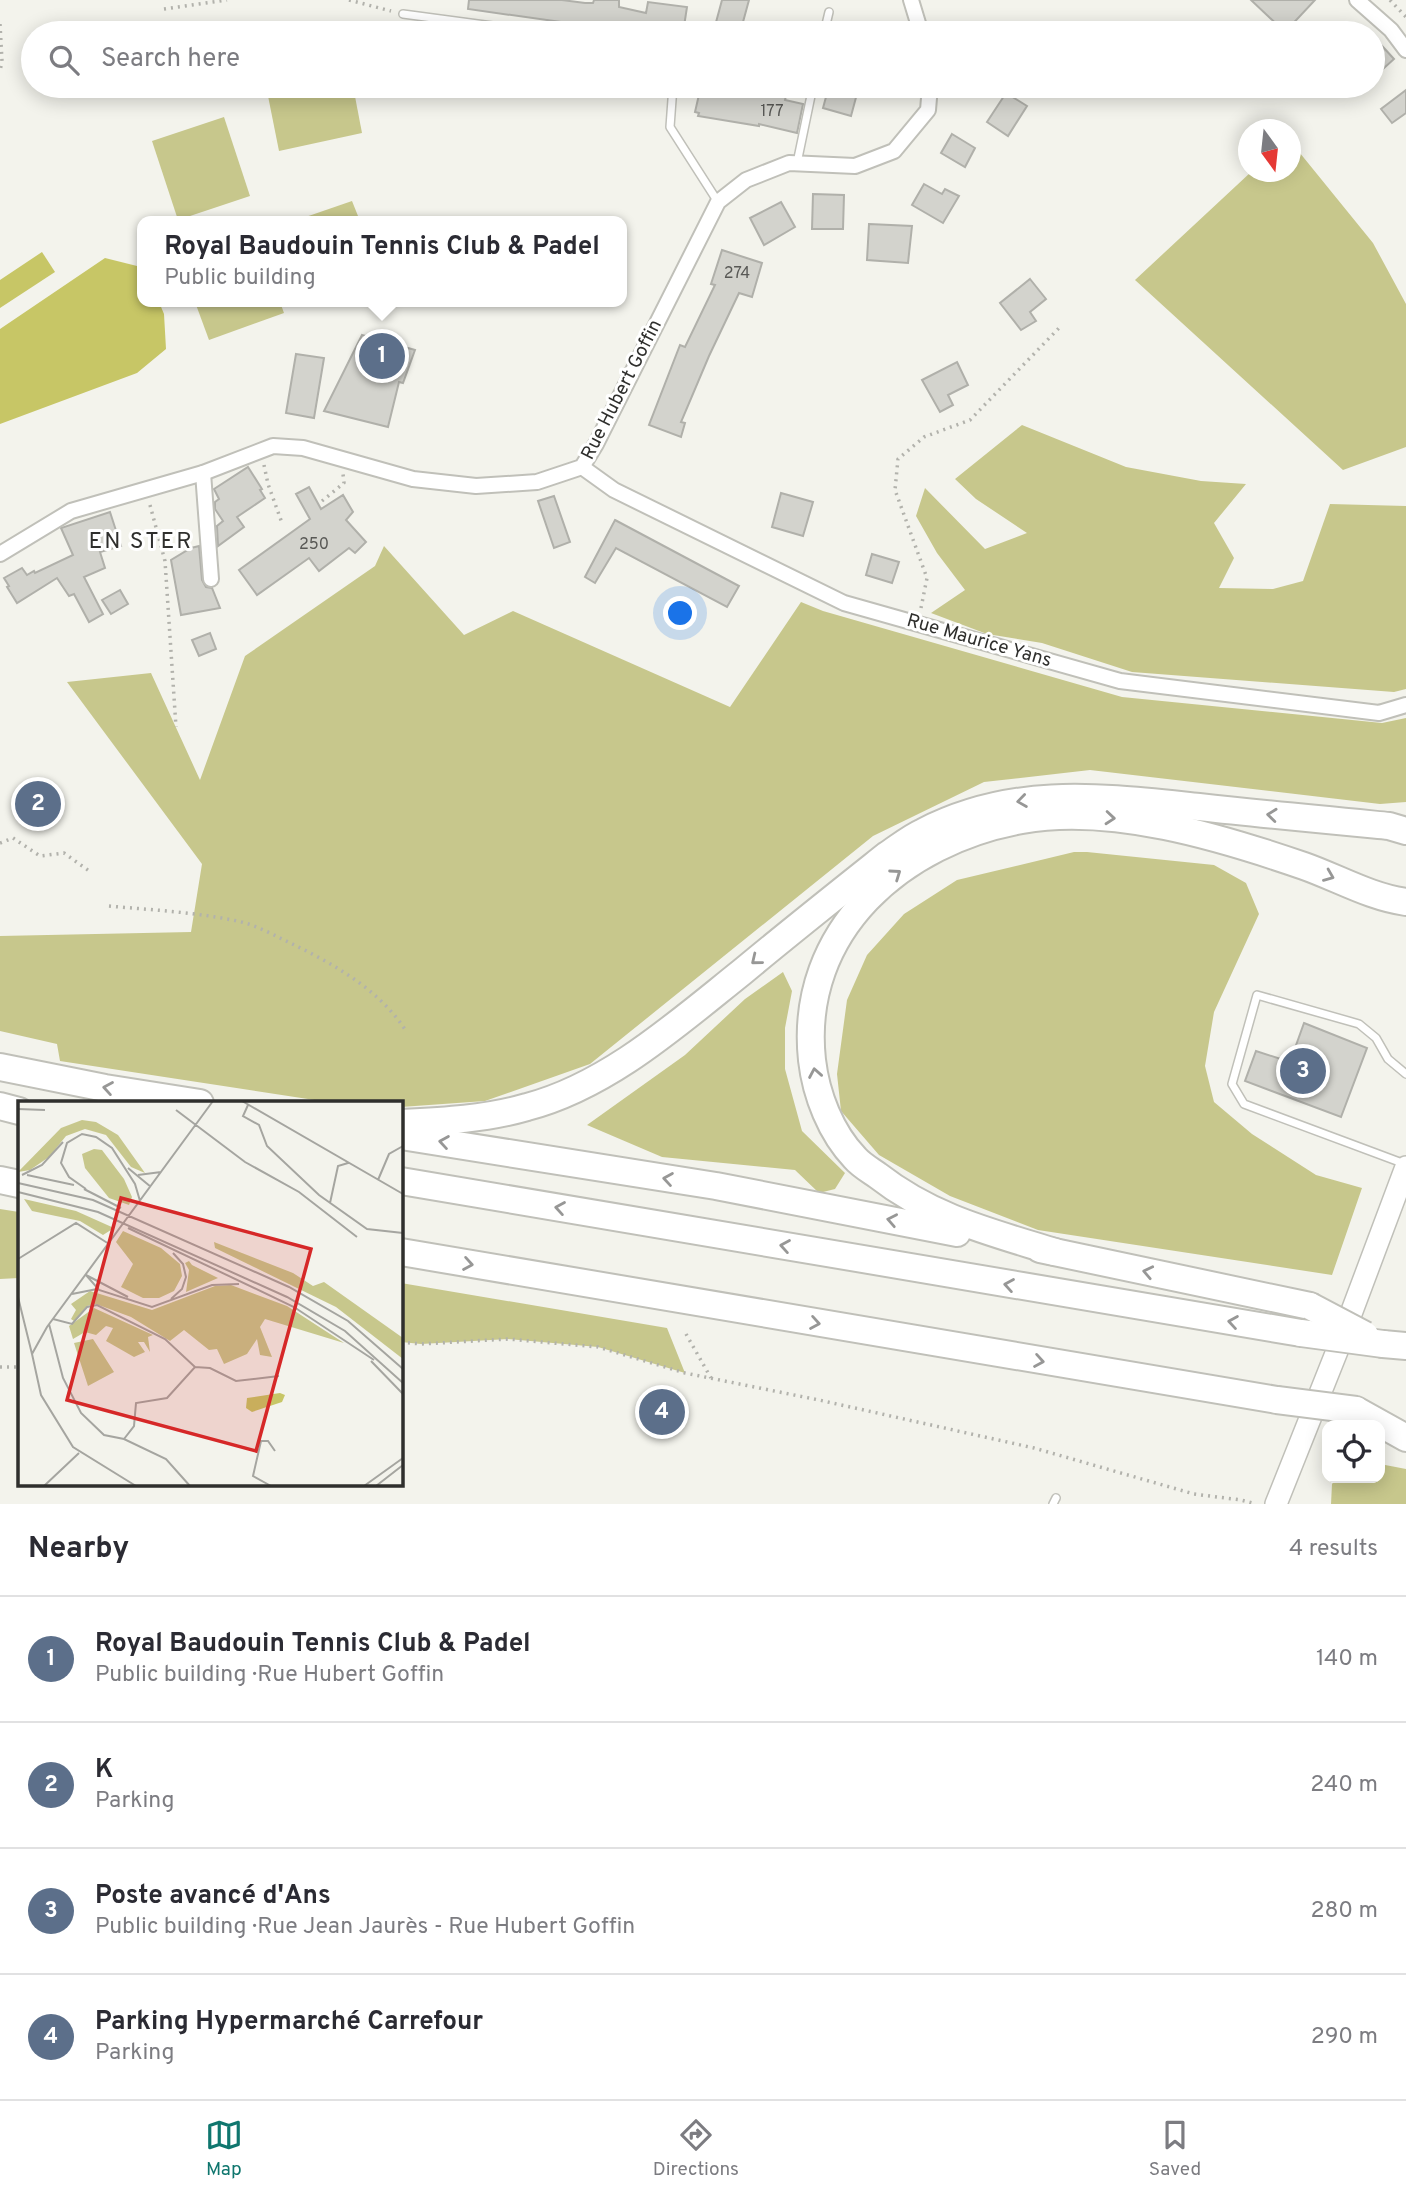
<!DOCTYPE html>
<html lang="en">
<head>
<meta charset="utf-8">
<style>
  :root { --surface:#fff; --page:#f7f7f7; --text:#2b2b33; --muted:#7c7c81; --line:#e1e1e2; --accent:#0f766e }
  body { margin:0; font-family:Overpass,sans-serif; background:var(--page); color:var(--text) }
  .controls { position:absolute; right:21px; bottom:21px; display:grid; overflow:hidden; border-radius:14px; box-shadow:0 4px 18px #0003 }
  .controls button { width:63px; height:63px; display:grid; place-items:center; padding:0; border:0; border-bottom:2px solid var(--line); background:var(--surface); color:var(--text); font:35px sans-serif }
  .compass { position:absolute; left:1238px; top:119px; width:63px; height:63px; border-radius:50%; background:var(--surface); box-shadow:0 4px 18px #0003; rotate:165deg }
  .you { position:absolute; left:681px; top:614px; width:24px; height:24px; margin:-18px; border:5px solid #fff; border-radius:50%; background:#1a73e8; box-shadow:0 0 0 10px #1a73e833 }
  .badge { display:grid; place-items:center; width:46px; height:46px; border-radius:50%; background:var(--accent); color:#fff; font-size:23px; font-weight:700 }
  .pin { position:absolute; translate:-50% -50%; border:4px solid #fff; box-shadow:0 2px 7px #0006 }
  .popup { position:absolute; left:137px; top:216px; width:490px; height:91px; box-sizing:border-box; display:grid; place-content:center; border-radius:14px; background:var(--surface); filter:drop-shadow(0 2px 5px #0005); font-size:23px; white-space:nowrap; color:var(--muted) }
  .popup b { font-size:26px; color:var(--text) }
  .popup::after { content:''; position:absolute; left:50%; top:100%; margin-left:-14px; border:14px solid transparent; border-top-color:var(--surface) }
  .list { margin:0; padding:0; list-style:none }
  h2 { display:flex; justify-content:space-between; align-items:center; height:91px; margin:0; padding:0 28px; font-size:30px }
  h2 small { font-size:23px; font-weight:400; color:var(--muted) }
  .list li { display:grid; grid-template-columns:46px 1fr auto; gap:21px; align-items:center; box-sizing:border-box; height:126px; padding:0 28px; border-top:2px solid var(--line) }
  .list b { display:block; font-size:26px; white-space:nowrap }
  .list p { margin:0; font-size:23px; white-space:nowrap; color:var(--muted) }
  .list em { font-size:23px; font-style:normal; color:var(--muted) }
  .icon { flex:none; width:38px; height:38px; fill:none; stroke:currentColor; stroke-width:2; stroke-linecap:round; stroke-linejoin:round }
  .map { position:relative; flex:none; width:1406px; height:1504px; overflow:hidden }
  .search { position:absolute; background:var(--surface); box-shadow:0 4px 18px #0003; left:21px; right:21px; top:21px; height:77px; display:flex; align-items:center; gap:18px; box-sizing:border-box; padding:0 24px; border-radius:38px; color:var(--muted); font-size:26px }
  .sheet { height:595px; background:var(--surface) }
  nav { display:flex; justify-content:space-around; align-items:center; box-sizing:border-box; height:98px; border-top:2px solid var(--line); background:var(--surface); font-size:19px; color:var(--muted) }
  nav a { display:grid; justify-items:center; gap:4px }
  nav .on { color:var(--accent) }
  .map>svg:first-child { display:block }
  .green { fill:#c7c78c }
  .water { fill:#c7c666 }
  .building { fill:#d3d3cd; stroke:#b0b0aa; stroke-width:2 }
  .lines { fill:none; stroke-linecap:round; stroke-linejoin:round }
  .service-casing { stroke:#c0c0b9; stroke-width:10 }
  .minor-casing { stroke:#c0c0b9; stroke-width:18 }
  .secondary-casing { stroke:#c0c0b9; stroke-width:24 }
  .motorway-casing { stroke:#c0c0b9; stroke-width:30 }
  .path { stroke:#b2b2ac; stroke-width:3.5; stroke-dasharray:2 5; stroke-linecap:butt }
  .service { stroke:#fff; stroke-width:7 }
  .minor { stroke:#fff; stroke-width:14 }
  .secondary { stroke:#fff; stroke-width:21 }
  .motorway { stroke:#fff; stroke-width:26 }
  .motorway-bridge-casing { stroke:#c0c0b9; stroke-width:30; stroke-linecap:butt }
  .motorway-bridge { stroke:#fff; stroke-width:26 }
  .oneway { stroke:#979796 }
  .labels { text-anchor:middle; dominant-baseline:central; stroke-width:6; stroke-linejoin:round; paint-order:stroke }
  .number-label { font-size:16px; fill:#585855 }
  .street-label { font-size:19px; fill:#2f2f2d; stroke:#fff }
  .quarter-label { font-size:23px; letter-spacing:2px; fill:#2f2f2d; stroke:#fff }
  .inset-road { fill:none; stroke:#a5a5a0; stroke-width:2 }
  .view { fill:#d62828; fill-opacity:0.15; stroke:#d62828; stroke-width:3.5 }
  .inset-edge { fill:none; stroke:#2f2f2d; stroke-width:3.5 }
</style>
</head>
<body>
<div class="map">
<svg width="1406" height="1504" viewBox="0 0 1406 1504">
  <rect width="100%" height="100%" fill="#f3f3ec"/>
  <g class="green">
    <polygon points="266,86 353,86 362,133 279,151"/>
    <polygon points="224,117 250,196 178,220 152,141"/>
    <polygon points="1291,142 1373,243 1406,304 1406,447 1343,470 1135,280 1251,172 1290,172"/>
    <polygon points="352,201 360,221 294,221"/>
    <polygon points="195,302 280,302 284,313 209,340"/>
    <polygon points="1022,425 1126,467 1201,481 1246,484 1214,523 1234,558 1219,588 1273,589 1303,581 1330,504 1406,506 1406,689 1394,692 1132,672 1042,643 987,634 931,613 965,590 937,553 916,516 925,488 985,549 1027,533 976,499 955,479"/>
    <polygon points="384,546 464,635 513,611 730,707 801,602 823,611 1122,697 1382,723 1406,718 1406,802 1380,804 1090,770 984,782 873,836 590,1064 485,1101 401,1107 401,1103 334,1103 60,1061 57,1044 0,1031 0,936 191,932 202,864 67,682 151,673 200,780 245,656 375,566"/>
    <polygon points="1074,852 1087,852 1214,865 1246,883 1259,914 1214,1012 1205,1066 1214,1102 1252,1134 1316,1175 1362,1188 1332,1275 1038,1230 950,1196 879,1155 841,1111 837,1074 847,1000 867,955 904,914 957,880"/>
    <polygon points="783,972 792,991 785,1028 785,1069 802,1131 845,1173 835,1189 819,1193 795,1170 662,1157 587,1125 685,1055 745,999"/>
    <polygon points="0,1209 19,1212 19,1278 0,1279"/>
    <polygon points="401,1283 667,1328 685,1373 598,1347 508,1339 421,1344 401,1342"/>
    <polygon points="1380,1464 1406,1469 1406,1504 1331,1504 1332,1484 1337,1478 1380,1478"/>
  </g>
  <g class="water">
    <polygon points="42,252 55,272 0,308 0,280"/>
    <polygon points="105,258 137,266 142,271 142,302 159,302 164,314 166,349 137,373 0,424 0,329"/>
  </g>
  <g class="building">
    <polygon points="469,0 562,0 585,3 593,3 594,0 619,0 619,7 646,13 648,2 687,7 683,33 639,33 468,9"/>
    <polygon points="722,0 749,0 740,33 715,26"/>
    <polygon points="1251,0 1315,0 1285,32"/>
    <polygon points="1373,36 1394,59 1373,78"/>
    <polygon points="701,86 761,86 787,92 785,100 803,104 797,133 759,124 759,126 698,116 699,113 695,112"/>
    <polygon points="829,86 841,86 858,90 851,116 823,108"/>
    <polygon points="1406,90 1406,113 1392,123 1381,109"/>
    <polygon points="1006,93 1027,106 1008,136 987,122"/>
    <polygon points="952,134 975,148 965,167 941,153"/>
    <polygon points="924,184 942,194 945,189 959,196 943,223 912,205"/>
    <polygon points="813,194 844,195 843,229 812,229"/>
    <polygon points="781,202 795,227 764,245 750,218"/>
    <polygon points="869,224 912,226 908,263 867,260"/>
    <polygon points="722,250 762,263 752,297 739,293 709,356 681,422 685,423 681,437 649,425 680,345 685,347 715,285 711,284"/>
    <polygon points="1030,279 1046,299 1030,312 1036,321 1021,330 1000,303"/>
    <polygon points="362,335 415,350 403,383 399,382 388,427 324,411"/>
    <polygon points="296,354 324,358 314,418 286,413"/>
    <polygon points="957,362 968,385 948,395 953,405 940,412 922,380"/>
    <polygon points="248,467 262,489 260,490 265,498 237,517 244,527 218,546 217,526 223,521 215,509 215,502 219,499 214,489"/>
    <polygon points="309,487 321,509 343,495 353,512 346,520 366,542 355,553 349,548 319,571 309,558 257,595 239,570 310,519 296,494"/>
    <polygon points="781,493 813,502 803,536 772,527"/>
    <polygon points="554,496 570,542 554,548 538,501"/>
    <polygon points="110,512 121,546 100,552 105,568 84,577 103,614 89,622 74,594 69,596 57,578 17,603 7,587 9,586 4,578 22,568 27,575 34,571 35,573 73,555 61,528"/>
    <polygon points="615,520 739,586 727,607 616,548 595,583 585,577"/>
    <polygon points="199,546 202,580 206,587 212,588 220,608 181,615 171,560 191,548"/>
    <polygon points="872,554 899,562 892,583 866,575"/>
    <polygon points="120,590 128,604 111,614 102,600"/>
    <polygon points="210,633 216,649 199,656 192,640"/>
    <polygon points="1304,1023 1367,1048 1341,1117 1245,1081 1256,1051 1290,1062"/>
  </g>
  <g class="lines">
    <g class="service-casing">
      <g id="service">
        <polyline points="403,14 545,33"/>
        <polyline points="824,33 829,12"/>
        <polyline points="673,86 670,127 718,202"/>
        <polyline points="797,163 813,86"/>
        <polyline points="1405,1164 1244,1104 1232,1084 1257,995 1359,1024 1376,1038 1388,1059 1406,1074"/>
        <polyline points="1053,1504 1056,1498"/>
      </g>
    </g>
    <g class="minor-casing">
      <g id="minor">
        <polyline points="911,0 921,33"/>
        <polyline points="1357,0 1391,30 1406,50"/>
        <polyline points="582,467 614,490 844,603 1120,681 1379,713 1406,705"/>
        <polyline points="203,473 211,579"/>
        <polyline points="0,554 71,511 203,473 273,446 303,448 413,479 476,486 537,482 582,467 596,444 718,202 746,180 789,163 855,166 894,151 928,110 930,86"/>
      </g>
    </g>
    <g class="secondary-casing">
      <polyline id="secondary" points="1276,1504 1337,1351 1406,1167"/>
    </g>
    <g class="motorway-casing">
      <g id="motorway">
        <polyline points="0,1067 105,1088 200,1103"/>
        <polyline points="0,1106 19,1111"/>
        <path d="M401 1123C444 1121 486 1119 527 1107 608 1086 678 1023 742 972 790 932 838 894 887 855 899 847 910 838 923 832 1014 785 1101 797 1199 807 1262 814 1326 820 1389 826L1406 831"/>
        <polyline points="401,1136 716,1186 957,1233"/>
        <polyline points="0,1180 19,1184"/>
        <polyline points="401,1181 1301,1333"/>
        <polyline points="1040,1249 1310,1306"/>
        <polyline points="401,1252 1277,1400"/>
        <path d="M1055 1252C990 1232 932 1218 877 1175 870 1170 861 1165 855 1158 831 1133 816 1095 812 1060 798 930 903 841 1022 820 1111 804 1220 837 1304 866 1338 878 1370 897 1406 902"/>
        <polyline points="1383,1344 1406,1346"/>
        <polyline points="1356,1410 1406,1438"/>
      </g>
    </g>
    <g class="path">
      <polyline points="349,0 391,11"/>
      <polyline points="1390,0 1406,17"/>
      <polyline points="164,9 227,0"/>
      <polyline points="0,24 2,61 0,71"/>
      <polyline points="264,465 268,484 282,523"/>
      <polyline points="322,501 344,483 343,474"/>
      <polyline points="150,505 165,561 176,727"/>
      <polyline points="921,608 927,578 895,490 898,459 924,437 970,420 1059,328"/>
      <polyline points="0,843 13,838 40,856 64,853 92,873"/>
      <path d="M109 906C152 910 195 912 237 921 253 924 268 932 282 939 328 961 378 987 406 1031"/>
      <polyline points="686,1334 711,1378"/>
      <polyline points="401,1342 421,1344 508,1339 598,1347 685,1373 819,1400 1034,1448 1194,1494 1241,1500 1256,1504"/>
      <polyline points="0,1367 19,1367"/>
    </g>
    <use href="#service" class="service"/>
    <use href="#minor" class="minor"/>
    <use href="#secondary" class="secondary"/>
    <use href="#motorway" class="motorway"/>
    <g class="motorway-bridge-casing">
      <g id="motorway-bridge">
        <polyline points="1310,1306 1365,1335"/>
        <polyline points="1301,1333 1383,1344"/>
        <polyline points="1277,1400 1356,1410"/>
      </g>
    </g>
    <use href="#motorway-bridge" class="motorway-bridge"/>
  </g>
  <defs><path id="oneway-chevron" d="M-2-3.5L2.5 0L-2 3.5" fill="none" stroke-width="1.6" stroke-linecap="round" stroke-linejoin="round" transform="scale(1.75)"/></defs>
  <g class="oneway">
    <use href="#oneway-chevron" transform="translate(1022 801) rotate(172)"/>
    <use href="#oneway-chevron" transform="translate(1272 815) rotate(-174)"/>
    <use href="#oneway-chevron" transform="translate(1110 818) rotate(5)"/>
    <use href="#oneway-chevron" transform="translate(896 874) rotate(-35)"/>
    <use href="#oneway-chevron" transform="translate(1329 876) rotate(22)"/>
    <use href="#oneway-chevron" transform="translate(756 960) rotate(141)"/>
    <use href="#oneway-chevron" transform="translate(815 1073) rotate(-100)"/>
    <use href="#oneway-chevron" transform="translate(108 1088) rotate(-170)"/>
    <use href="#oneway-chevron" transform="translate(444 1142) rotate(-171)"/>
    <use href="#oneway-chevron" transform="translate(668 1179) rotate(-171)"/>
    <use href="#oneway-chevron" transform="translate(560 1208) rotate(-170)"/>
    <use href="#oneway-chevron" transform="translate(892 1220) rotate(-169)"/>
    <use href="#oneway-chevron" transform="translate(785 1246) rotate(-170)"/>
    <use href="#oneway-chevron" transform="translate(468 1264) rotate(10)"/>
    <use href="#oneway-chevron" transform="translate(1148 1272) rotate(-168)"/>
    <use href="#oneway-chevron" transform="translate(1009 1285) rotate(-170)"/>
    <use href="#oneway-chevron" transform="translate(1233 1322) rotate(-171)"/>
    <use href="#oneway-chevron" transform="translate(815 1323) rotate(10)"/>
    <use href="#oneway-chevron" transform="translate(1039 1361) rotate(10)"/>
  </g>
  <g class="labels">
    <g class="number-label">
      <text x="772" y="112">177</text>
      <text x="737" y="274">274</text>
      <text x="314" y="545">250</text>
    </g>
    <g class="street-label">
      <text transform="translate(622 390) rotate(-63)">Rue Hubert Goffin</text>
      <text transform="translate(979 641) rotate(16)">Rue Maurice Yans</text>
    </g>
    <g class="quarter-label">
      <text x="141" y="542">EN STER</text>
    </g>
  </g>
  <g transform="translate(18 1101)">
    <rect width="385" height="385" fill="#f3f3ec"/>
    <path d="M64 19 78 21 100 34 127 72 113 66 88 34 67 28 48 35 31 56 12 69 0 71 43 27ZM76 48 84 49 106 78 114 96 111 104 91 97 67 67 64 53ZM6 98 58 110 96 127 85 134 62 120 14 110ZM105 130 143 147 162 163 164 175 156 190 141 197H125L103 186 115 163 98 141ZM196 141 275 172 295 185 306 181 385 237V258L318 206 197 147ZM171 160 174 164 200 177 168 191 171 169 167 162ZM213 184 269 205 326 242 247 218 242 226 254 256 242 254 239 238 229 253 206 263 199 248 191 249 166 229 152 240 113 216 78 203 69 205 56 220 53 218 58 209 53 203 72 190 134 209 197 185ZM76 207 135 234 130 236 132 251 126 241H120L127 251 116 256 88 240 95 227 88 225 78 234 67 231 55 238 51 225ZM75 238 96 271 70 285 56 242Z" fill="#c7c78c"/>
    <path d="M262 292 267 294 264 301 234 311 228 307 229 297Z" fill="#c7c666"/>
    <path class="inset-road" d="M224 0 385 93M230 4 225 15 241 24 249 45 301 94 349 128 385 132M0 8 27 9M158 9 227 61 281 91 339 136M110 67 133 86M4 74 24 64 45 41M9 74 56 84M120 74 143 71M360 79 371 53 385 45M0 82 75 99 271 186 330 220 385 268M66 88 103 107M68 88 51 76 43 62 49 42 64 33 78 36 94 47 117 83 122 100M0 91 80 111 269 196 327 230 385 282M312 102 320 65 330 62M110 127 276 206 356 259M0 158 58 122 91 143M68 174 81 189 134 206 194 184 221 183M68 174 110 196M54 193 79 188M0 196 14 253M153 198 164 188 168 176 165 163 155 152M35 218 54 223 69 206 79 204 147 238 177 266M31 223 45 277 63 312 86 334 106 338 148 358 172 385M353 260 385 293M106 338 116 325 118 302 149 297 177 266 192 267 218 280 261 275M26 385 61 352M118 385 55 346 23 294 14 253 29 226 195 0M253 385 235 375 243 340H250L257 350M346 385 385 357M358 385 385 364"/>
    <path class="view" d="M103 97 293 148 238 350 49 299Z"/>
    <rect width="385" height="385" class="inset-edge"/>
  </g>
</svg>
<div class="controls">
<button><svg class="icon" aria-label="locate" viewBox="0 0 24 24"><circle cx="12" cy="12" r="6"/><path d="M12 2v4M12 18v4M2 12h4M18 12h4"/></svg></button>
</div>
<svg class="compass" viewBox="-18 -18 36 36"><path d="M0-13l5 13h-10z" fill="#e53935"/><path d="M0 13l5-13h-10z" fill="#7c7c81"/></svg>
<div class="you"></div>
<div class="pin badge" style="left:382px;top:356px;background:#5c6f8a">1</div>
<div class="popup"><b>Royal Baudouin Tennis Club &amp; Padel</b>Public building</div>
<div class="pin badge" style="left:38px;top:804px;background:#5c6f8a">2</div>
<div class="pin badge" style="left:1303px;top:1071px;background:#5c6f8a">3</div>
<div class="pin badge" style="left:662px;top:1412px;background:#5c6f8a">4</div>
<div class="search"><svg class="icon" aria-label="search" viewBox="0 0 24 24"><circle cx="10" cy="10" r="6"/><path d="M15 15l6 6"/></svg>Search here</div>
</div>
<section class="sheet">
<h2>Nearby<small>4 results</small></h2>
<ul class="list">
<li><span class="badge" style="background:#5c6f8a">1</span><div><b>Royal Baudouin Tennis Club &amp; Padel</b><p>Public building · Rue Hubert Goffin</p></div><em>140 m</em></li>
<li><span class="badge" style="background:#5c6f8a">2</span><div><b>K</b><p>Parking</p></div><em>240 m</em></li>
<li><span class="badge" style="background:#5c6f8a">3</span><div><b>Poste avancé d'Ans</b><p>Public building · Rue Jean Jaurès - Rue Hubert Goffin</p></div><em>280 m</em></li>
<li><span class="badge" style="background:#5c6f8a">4</span><div><b>Parking Hypermarché Carrefour</b><p>Parking</p></div><em>290 m</em></li>
</ul>
</section>
<nav>
<a class="on"><svg class="icon" aria-label="map" viewBox="0 0 24 24"><path d="M3 6l6-2 6 2 6-2v14l-6 2-6-2-6 2zM9 4v14M15 6v14"/></svg>Map</a>
<a><svg class="icon" aria-label="directions" viewBox="0 0 24 24"><path d="M12 3l9 9-9 9-9-9zM9 14v-3h6M13 9l2 2-2 2"/></svg>Directions</a>
<a><svg class="icon" aria-label="saved" viewBox="0 0 24 24"><path d="M7 4h10v16l-5-4-5 4z"/></svg>Saved</a>
</nav>
</body>
</html>
